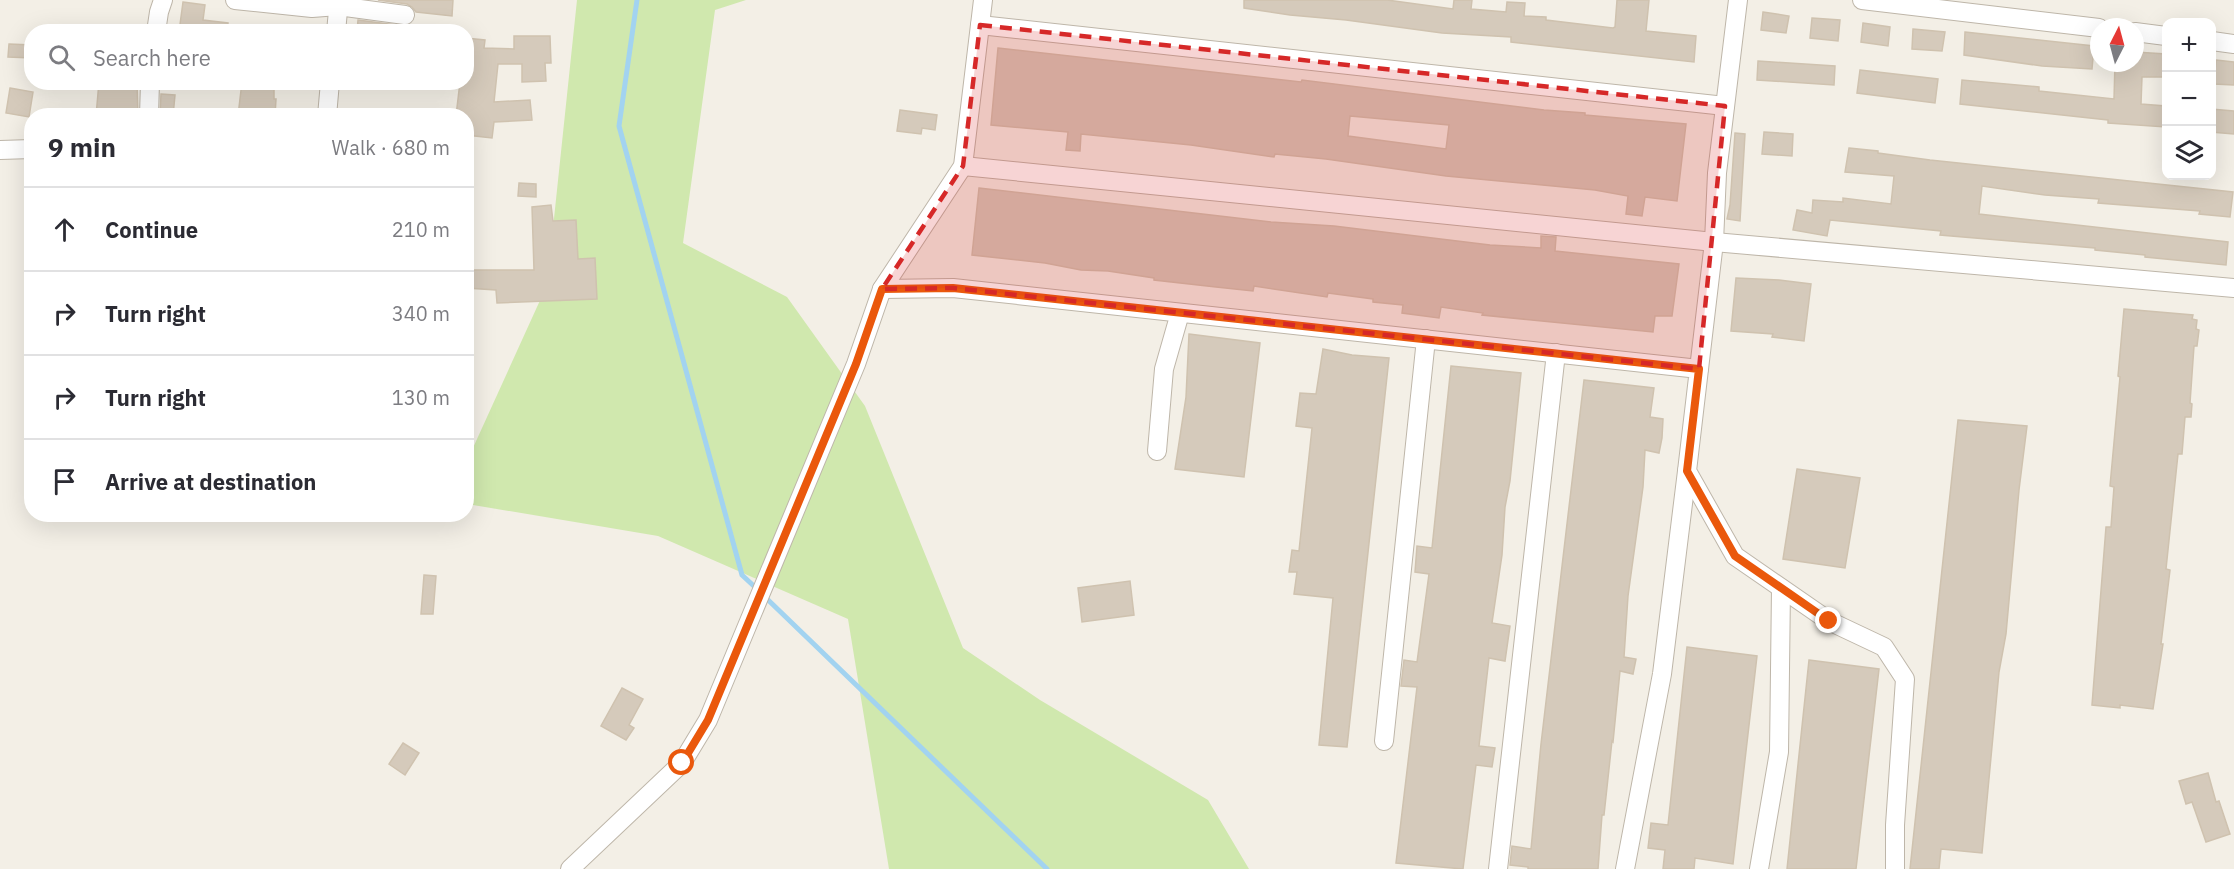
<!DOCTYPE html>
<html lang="en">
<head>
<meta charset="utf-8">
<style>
  :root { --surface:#fff; --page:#f7f7f7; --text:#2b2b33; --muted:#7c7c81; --line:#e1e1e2 }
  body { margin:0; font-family:"IBM Plex Sans",sans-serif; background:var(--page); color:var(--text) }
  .controls { position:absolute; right:18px; top:18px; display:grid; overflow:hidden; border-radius:12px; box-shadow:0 6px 24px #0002 }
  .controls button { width:54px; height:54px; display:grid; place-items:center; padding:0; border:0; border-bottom:2px solid var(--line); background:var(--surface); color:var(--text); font:30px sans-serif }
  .compass { position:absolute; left:2090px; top:18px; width:54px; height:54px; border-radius:50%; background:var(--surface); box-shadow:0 6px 24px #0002; rotate:6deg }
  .stop { position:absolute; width:18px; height:18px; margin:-14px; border:4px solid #ea580c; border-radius:50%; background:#fff }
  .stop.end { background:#ea580c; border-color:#fff; box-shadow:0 2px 6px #0008 }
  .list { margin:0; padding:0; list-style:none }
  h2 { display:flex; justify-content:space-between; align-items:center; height:78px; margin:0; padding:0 24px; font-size:26px }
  h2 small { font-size:20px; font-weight:400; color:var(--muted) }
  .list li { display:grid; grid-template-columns:39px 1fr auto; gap:18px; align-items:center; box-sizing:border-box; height:84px; padding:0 24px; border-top:2px solid var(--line) }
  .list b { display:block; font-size:22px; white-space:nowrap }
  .list em { font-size:20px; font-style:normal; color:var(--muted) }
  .icon { flex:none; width:33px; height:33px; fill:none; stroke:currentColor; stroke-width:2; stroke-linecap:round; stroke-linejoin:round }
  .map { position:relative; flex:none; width:2234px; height:869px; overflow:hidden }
  .search { position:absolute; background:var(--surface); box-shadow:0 6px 24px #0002; left:24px; top:24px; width:450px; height:66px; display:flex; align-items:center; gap:15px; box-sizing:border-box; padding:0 21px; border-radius:24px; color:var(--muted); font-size:22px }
  .panel { position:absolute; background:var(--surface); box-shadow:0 6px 24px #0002; left:24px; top:108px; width:450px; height:414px; border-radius:24px }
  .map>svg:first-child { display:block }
  .green { fill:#d0e8ae }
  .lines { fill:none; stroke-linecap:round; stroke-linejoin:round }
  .stream { stroke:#a2d3f0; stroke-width:5 }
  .building { fill:#d5cabb; stroke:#cfc2af; stroke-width:1.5; fill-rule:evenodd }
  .minor-casing { stroke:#beb6a9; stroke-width:20 }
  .minor { stroke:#fff; stroke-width:18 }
  .route { stroke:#ea580c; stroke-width:8 }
  .marked { fill:#d62828; fill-opacity:0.2; stroke:#d62828; stroke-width:4.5; stroke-dasharray:12 8; stroke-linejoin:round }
</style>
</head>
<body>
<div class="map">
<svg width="2234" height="869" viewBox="0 0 2234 869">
  <rect width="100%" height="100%" fill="#f3efe6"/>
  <polygon class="green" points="577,0 746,0 715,10 683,243 787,297 865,406 963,648 1040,700 1208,800 1249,869 889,869 848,619 658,536 467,504 467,461 547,285"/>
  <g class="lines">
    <g class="stream">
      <polyline points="637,0 619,126 742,575 757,589"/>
      <polyline points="764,596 1047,869"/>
    </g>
  </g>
  <g class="building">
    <polygon points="378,0 453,0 452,16 416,12 412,7 407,4"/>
    <polygon points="1244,0 1387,0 1453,9 1454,0 1472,0 1471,9 1506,12 1507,2 1525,3 1524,16 1546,17 1546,20 1613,28 1615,27 1617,0 1649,0 1646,31 1696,36 1694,62 1511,42 1511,37 1442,33 1346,20 1290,15 1244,8"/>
    <polygon points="183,2 205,5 203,20 228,23 227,32 179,32"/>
    <polygon points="1763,12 1789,16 1786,33 1761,30"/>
    <polygon points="1812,18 1840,20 1838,41 1810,38"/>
    <polygon points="358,20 403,26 402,32 357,32"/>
    <polygon points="1863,23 1890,27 1888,46 1861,42"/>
    <polygon points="1913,29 1945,32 1942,51 1912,49"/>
    <polygon points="1965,32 2094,46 2092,69 2042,66 1964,55"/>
    <polygon points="514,36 550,36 551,63 545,63 546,81 522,82 522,64 498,64 494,102 530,100 532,120 494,122 492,138 466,135 466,116 456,116 460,82 466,82 466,38 485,40 484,48 514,49"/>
    <polygon points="9,44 32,45 32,58 8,57"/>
    <path d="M998 48 1301 82 1302 80 1544 110 1585 113V115L1686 124 1677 201 1645 197 1642 216 1626 214 1628 196 1595 190 1446 176 1326 159 1275 154 1274 157 1191 145 1081 134 1080 151 1066 150 1068 132 991 125ZM1350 116 1449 125 1446 149 1348 136Z"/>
    <polygon points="2135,52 2166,54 2166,77 2142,77 2141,104 2166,106 2166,127 2108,123 2108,120 1960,104 1962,80 2039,87 2039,91 2114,99 2115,63 2135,63"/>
    <polygon points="2216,60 2234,62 2234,85 2214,84"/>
    <polygon points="1758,61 1835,66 1834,85 1757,80"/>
    <polygon points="1860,70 1938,79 1935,103 1857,93"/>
    <polygon points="99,82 137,82 138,116 96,116"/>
    <polygon points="242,82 274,82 274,99 276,99 275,116 238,116"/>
    <polygon points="10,88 33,92 29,117 6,113"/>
    <polygon points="161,94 175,95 173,116 160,116"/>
    <polygon points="2211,109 2234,111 2234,134 2211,132"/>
    <polygon points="900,110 937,115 935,130 922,128 921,134 897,131"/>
    <polygon points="1764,132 1793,134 1792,156 1762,154"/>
    <polygon points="1735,133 1745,134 1740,221 1727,219 1730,205"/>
    <polygon points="1849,148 1878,151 1878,153 1930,160 2233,192 2230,217 2199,214 2200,211 2098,203 2099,199 2045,195 1982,186 1979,214 2228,242 2226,265 2145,257 2145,255 2095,250 2095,248 1940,235 1941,231 1830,220 1827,236 1793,230 1797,210 1812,213 1813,200 1843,202 1843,198 1891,204 1894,176 1845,172"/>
    <polygon points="519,183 536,184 536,197 518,196"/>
    <polygon points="979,188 1271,222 1334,226 1490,245 1541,248 1541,236 1556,237 1555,251 1679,264 1672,316 1655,316 1653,332 1482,315 1483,313 1441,307 1439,318 1402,313 1403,305 1373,302 1373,299 1328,293 1327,297 1254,286 1253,291 1216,287 1154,280 1154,278 1108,271 1081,270 1045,263 972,255"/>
    <polygon points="551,205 553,221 576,220 578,259 595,258 597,299 497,303 496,290 466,288 466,270 534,270 532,207"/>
    <polygon points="1736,278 1779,280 1811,284 1804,341 1772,337 1773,334 1731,331"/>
    <polygon points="2124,309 2193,315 2192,319 2197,320 2196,329 2199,330 2197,346 2194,346 2190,403 2192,404 2191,417 2185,417 2182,454 2178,454 2166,569 2170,570 2161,644 2163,644 2153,709 2120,705 2120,708 2092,705 2106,527 2111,527 2114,487 2110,486 2120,377 2118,376"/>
    <polygon points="1189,334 1260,343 1244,477 1175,469 1186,397"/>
    <polygon points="1323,349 1352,355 1389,358 1347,747 1319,745 1333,598 1294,594 1297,572 1289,572 1292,550 1299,551 1312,428 1296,426 1300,393 1316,394"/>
    <polygon points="1451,366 1521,373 1510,481 1505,507 1502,555 1492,623 1510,626 1505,661 1489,658 1479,746 1495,748 1492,767 1476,765 1463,869 1396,863 1417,687 1401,686 1404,660 1417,662 1429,574 1415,572 1417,546 1432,548"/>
    <polygon points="1584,380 1654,388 1650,417 1663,419 1662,438 1659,453 1645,450 1643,487 1628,596 1624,657 1636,659 1633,674 1620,671 1613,742 1612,741 1604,815 1602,815 1598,869 1528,869 1528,867 1510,865 1512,846 1531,849 1541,744"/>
    <polygon points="1958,420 2027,426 2019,490 2006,634 1999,672 1982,853 1941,849 1939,869 1910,869"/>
    <polygon points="1797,469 1860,478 1845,568 1783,559"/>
    <polygon points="424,575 436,576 433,614 421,614"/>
    <polygon points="1130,581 1134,615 1082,622 1078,588"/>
    <polygon points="1687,647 1757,656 1733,864 1695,858 1694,869 1663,869 1665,850 1648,848 1651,823 1668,825"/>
    <polygon points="1809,660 1879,669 1856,869 1787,869"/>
    <polygon points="622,688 643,699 629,725 634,728 626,740 601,726"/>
    <polygon points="403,743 419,753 405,775 389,764"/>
    <polygon points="2208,773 2216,802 2219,801 2230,834 2206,842 2192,802 2186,804 2179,781"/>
  </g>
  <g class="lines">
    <g class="minor-casing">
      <g id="minor">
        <polyline points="235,0 312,8 338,6 405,15"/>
        <polyline points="1862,0 2099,28"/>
        <polyline points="980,25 1725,106"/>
        <polyline points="156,32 159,12 163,0"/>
        <polyline points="336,32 339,0"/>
        <polyline points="2135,32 2166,36"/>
        <polyline points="2212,41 2234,44"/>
        <polyline points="149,116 150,82"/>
        <polyline points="327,116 330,82"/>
        <polyline points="0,150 32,149"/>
        <polyline points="963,166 1714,242 2234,288"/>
        <polyline points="882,289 953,288 1699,369 1687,471 1735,556 1829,621 1884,647 1905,679 1895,825 1895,869"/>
        <polyline points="1699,369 1714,242 1717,173 1738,0"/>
        <polyline points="1157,451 1164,369 1180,313"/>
        <polyline points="1384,741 1426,339"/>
        <polyline points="570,869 682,763 708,720 856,364 882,289 963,166 983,0"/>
        <polyline points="1498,869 1556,353"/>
        <polyline points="1625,869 1662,674 1687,471"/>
        <polyline points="1759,869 1779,752 1781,588"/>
      </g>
    </g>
    <use href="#minor" class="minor"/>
  </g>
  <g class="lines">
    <polyline class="route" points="682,763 708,720 856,364 882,289 953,288 1699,369 1687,471 1735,556 1829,621"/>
  </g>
  <path class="marked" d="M980 25 1725 106 1699 369 953 288 882 289 963 166Z"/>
</svg>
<div class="controls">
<button>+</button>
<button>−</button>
<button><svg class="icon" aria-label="layers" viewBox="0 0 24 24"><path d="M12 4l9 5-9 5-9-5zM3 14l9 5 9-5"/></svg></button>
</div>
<svg class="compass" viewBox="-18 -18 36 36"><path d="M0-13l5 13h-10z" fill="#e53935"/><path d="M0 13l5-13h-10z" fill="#7c7c81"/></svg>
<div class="stop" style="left:682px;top:763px"></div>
<div class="stop end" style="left:1829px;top:621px"></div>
<div class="search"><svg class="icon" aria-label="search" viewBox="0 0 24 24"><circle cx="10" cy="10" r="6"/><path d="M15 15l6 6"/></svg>Search here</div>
<section class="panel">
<h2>9 min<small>Walk · 680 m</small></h2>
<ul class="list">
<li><svg class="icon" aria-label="ahead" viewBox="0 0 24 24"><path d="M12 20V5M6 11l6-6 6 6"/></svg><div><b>Continue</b></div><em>210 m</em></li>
<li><svg class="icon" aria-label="right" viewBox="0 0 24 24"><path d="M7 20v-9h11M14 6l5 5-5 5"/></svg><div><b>Turn right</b></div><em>340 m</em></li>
<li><svg class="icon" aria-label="right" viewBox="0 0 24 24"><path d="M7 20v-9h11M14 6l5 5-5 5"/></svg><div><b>Turn right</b></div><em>130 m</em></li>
<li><svg class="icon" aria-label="arrive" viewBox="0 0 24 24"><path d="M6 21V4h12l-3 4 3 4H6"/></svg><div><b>Arrive at destination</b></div></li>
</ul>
</section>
</div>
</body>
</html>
